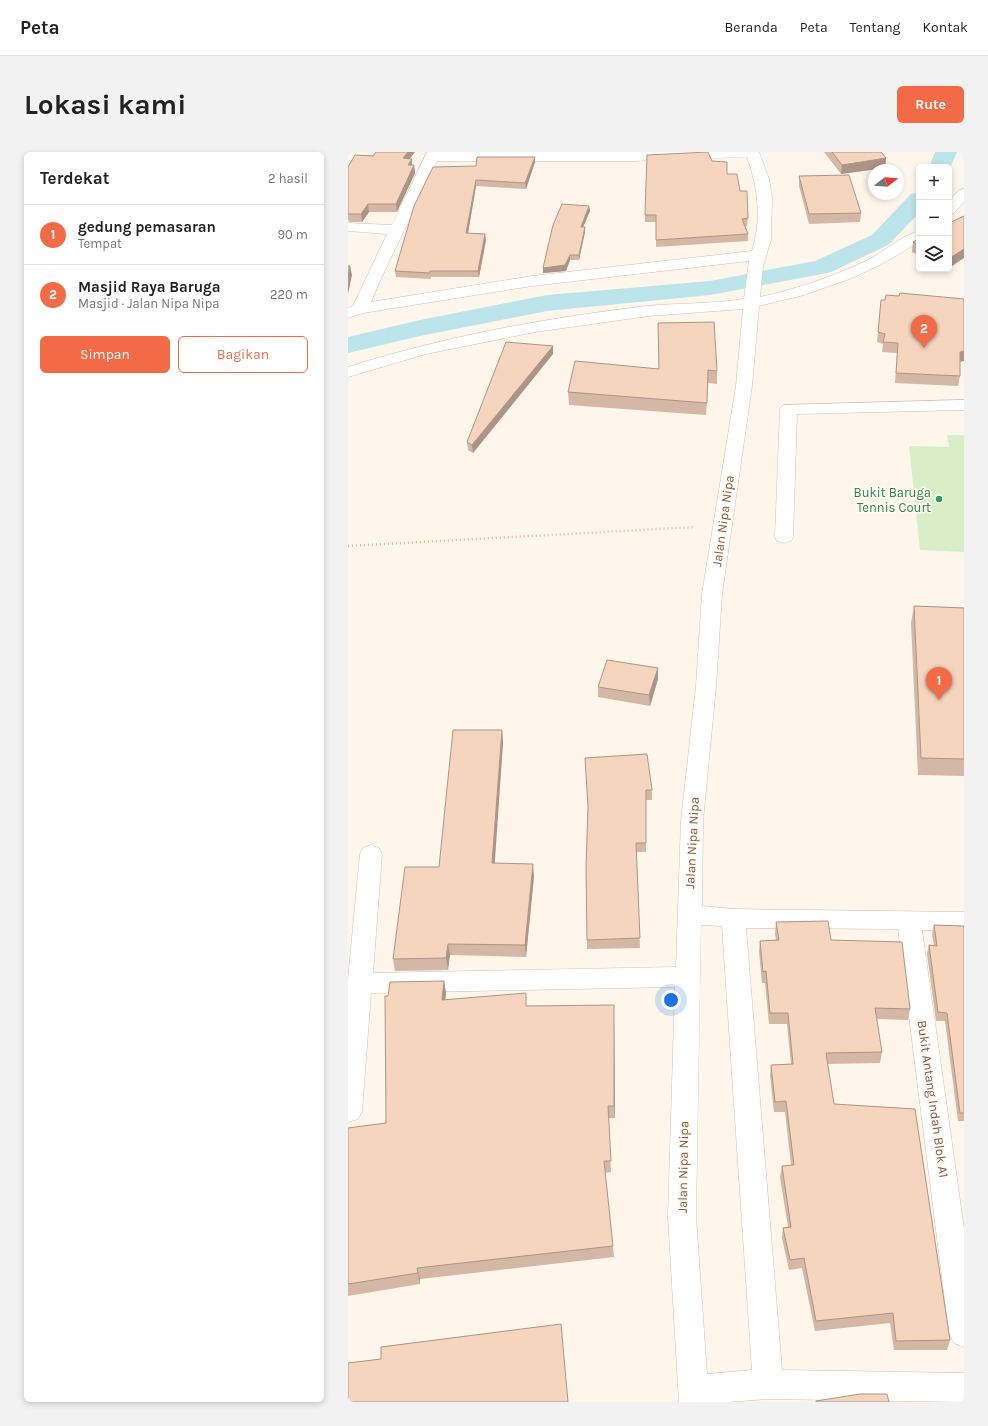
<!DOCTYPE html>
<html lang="id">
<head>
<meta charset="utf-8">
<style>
  :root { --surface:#fff; --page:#f2f2f2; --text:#222; --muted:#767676; --line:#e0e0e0; --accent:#f26b46 }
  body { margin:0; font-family:Karla,sans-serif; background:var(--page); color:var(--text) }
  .controls { position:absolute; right:12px; top:12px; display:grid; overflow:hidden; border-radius:6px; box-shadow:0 2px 6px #0003 }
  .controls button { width:36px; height:36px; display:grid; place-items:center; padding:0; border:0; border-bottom:1px solid var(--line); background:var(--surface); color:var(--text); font:20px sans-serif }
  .compass { position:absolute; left:520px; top:12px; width:36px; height:36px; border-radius:50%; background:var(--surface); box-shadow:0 2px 6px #0003; rotate:73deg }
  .you { position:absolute; left:323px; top:848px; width:14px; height:14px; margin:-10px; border:3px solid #fff; border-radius:50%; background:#1a73e8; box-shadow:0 0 0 6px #1a73e833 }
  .badge { display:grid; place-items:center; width:26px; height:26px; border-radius:50%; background:var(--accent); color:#fff; font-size:13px; font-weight:700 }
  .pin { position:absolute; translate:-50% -33px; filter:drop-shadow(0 1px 2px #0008) }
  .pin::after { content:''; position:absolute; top:21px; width:14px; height:12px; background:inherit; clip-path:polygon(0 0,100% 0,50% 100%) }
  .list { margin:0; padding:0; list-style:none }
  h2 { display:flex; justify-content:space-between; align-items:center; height:52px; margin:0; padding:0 16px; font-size:17px }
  h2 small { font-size:13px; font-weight:400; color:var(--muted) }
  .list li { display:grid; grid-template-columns:26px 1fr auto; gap:12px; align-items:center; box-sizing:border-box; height:60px; padding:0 16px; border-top:1px solid var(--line) }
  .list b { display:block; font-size:15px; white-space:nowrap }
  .list p { margin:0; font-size:13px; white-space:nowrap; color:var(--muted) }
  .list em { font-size:13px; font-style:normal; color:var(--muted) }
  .actions { display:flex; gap:8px; padding:12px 16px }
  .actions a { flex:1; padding:9px 0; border:1px solid var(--accent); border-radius:6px; text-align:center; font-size:14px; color:var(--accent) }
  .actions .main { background:var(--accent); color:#fff }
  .icon { flex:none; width:22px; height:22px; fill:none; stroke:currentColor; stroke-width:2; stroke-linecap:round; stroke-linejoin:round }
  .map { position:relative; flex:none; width:616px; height:1250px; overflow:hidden; border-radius:6px }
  header { display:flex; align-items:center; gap:24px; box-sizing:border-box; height:56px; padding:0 20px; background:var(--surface); border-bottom:1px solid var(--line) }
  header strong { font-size:19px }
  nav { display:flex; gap:22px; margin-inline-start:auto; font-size:14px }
  .intro { display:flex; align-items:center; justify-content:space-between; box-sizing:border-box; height:96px; padding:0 24px }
  h1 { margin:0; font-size:28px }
  .button { padding:10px 18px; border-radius:6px; background:var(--accent); color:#fff; font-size:14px; font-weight:700 }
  main { display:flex; gap:24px; padding:0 24px }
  aside { flex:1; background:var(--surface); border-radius:6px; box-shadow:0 2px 6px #0003 }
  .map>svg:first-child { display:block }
  .green { fill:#d7eec6 }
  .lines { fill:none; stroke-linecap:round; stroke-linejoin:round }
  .canal { fill:#bce4eb; fill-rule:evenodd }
  .minor-casing { stroke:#d3beae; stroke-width:1 }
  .path { stroke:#dcb8a1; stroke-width:2.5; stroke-dasharray:1 3; stroke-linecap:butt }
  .minor { fill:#fff; fill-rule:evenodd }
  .wall { fill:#d4b7a4 }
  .shaded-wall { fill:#ac9586 }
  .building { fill:#f6d5bf; stroke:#ac9586 }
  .leisure-dot { fill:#2e9e5b; stroke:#fffaf2; stroke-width:1.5 }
  .labels { text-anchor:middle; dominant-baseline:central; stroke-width:3.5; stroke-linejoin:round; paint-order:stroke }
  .leisure-label { font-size:13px; fill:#27864d; stroke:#fffaf2; text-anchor:end }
  .street-label { font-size:13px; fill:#7d5c4a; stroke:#fffaf2 }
</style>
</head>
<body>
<header>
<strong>Peta</strong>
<nav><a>Beranda</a><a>Peta</a><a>Tentang</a><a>Kontak</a></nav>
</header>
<div class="intro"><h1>Lokasi kami</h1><a class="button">Rute</a></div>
<main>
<aside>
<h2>Terdekat<small>2 hasil</small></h2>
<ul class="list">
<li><span class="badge">1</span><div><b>gedung pemasaran</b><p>Tempat</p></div><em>90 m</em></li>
<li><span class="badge">2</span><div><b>Masjid Raya Baruga</b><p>Masjid · Jalan Nipa Nipa</p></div><em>220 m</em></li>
</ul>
<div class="actions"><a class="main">Simpan</a><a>Bagikan</a></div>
</aside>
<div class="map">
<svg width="616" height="1250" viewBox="0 0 616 1250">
  <rect width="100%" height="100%" fill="#fef6ea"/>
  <polygon class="green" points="599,283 616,283 616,400 572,398 561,294 601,295"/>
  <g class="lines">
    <g class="canal">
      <polygon points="587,0 609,0 601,18 601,15 581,15"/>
      <polygon points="571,40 571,61 540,93 483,120 474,122 362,143 199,159 72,184 0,201 0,185 72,168 199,143 362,129 467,109 524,83 563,42"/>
    </g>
    <g class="minor-casing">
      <g id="minor">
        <path d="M79 0H411L421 27 424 45 423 88 415 114 412 145C449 137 486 124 520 108 537 99 553 84 571 79V90L532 113 504 126 456 143 411 154 404 234 374 442 368 534 355 669 354 754 385 757 616 760V778H574L616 1077V1195L606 1191 601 1181 550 777 398 776 434 1218 616 1221V1250L420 1247 380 1250H331L320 1065 327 835 23 841 14 959 10 967 0 970V827L12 702 15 696 23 693 31 696 34 702 25 821 328 815 333 669 348 534 354 442 388 234 395 157 301 164 187 180 78 202 0 225V215C98 184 198 166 299 154 331 151 364 152 396 147L401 109 184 134 15 161 0 166V156L5 154 39 82 0 79V71L44 73ZM399 5C410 35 414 68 404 99L184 124 23 150C43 102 68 57 89 9H285ZM353 773 374 774 404 1218 359 1222 348 1065Z"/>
        <polygon points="616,37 616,50 606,61 601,62 601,49 611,38"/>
        <polygon points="616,248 616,258 449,262 445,385 443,389 436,391 429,389 427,385 432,257 435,253"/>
      </g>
    </g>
    <polyline class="path" points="0,394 347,375"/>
    <use href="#minor" class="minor"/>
  </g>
  <g class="wall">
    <polygon points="28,0 67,0 61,7 64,13 66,13 67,21 49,60 21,60 14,70 2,70 0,68 0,15 25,4"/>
    <polygon points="476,0 533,0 538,6 537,16 493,22"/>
    <polygon points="187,5 187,10 178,37 128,34 120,81 138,88 131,125 83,125 83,127 48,125 47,119 128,14"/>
    <polygon points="364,9 379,22 392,39 400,66 399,74 397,74 400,82 400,89 308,95 308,70 297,70 297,63"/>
    <polygon points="451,24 513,61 512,70 461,72 451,34"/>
    <polygon points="241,54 242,59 235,75 237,75 237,80 231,108 222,108 218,119 195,121"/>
    <polygon points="571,87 571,103 564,100 565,90"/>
    <polygon points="533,148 612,209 612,224 610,234 547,231 549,201 534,200 535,192 529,190"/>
    <polygon points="310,171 369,219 369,232 360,231 358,263 221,253 220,240 311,217"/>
    <polygon points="205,194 205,202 125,301 120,298 119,290"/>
    <polygon points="566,454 616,456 616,624 570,623 563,471"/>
    <polygon points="310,527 302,554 250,545 250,535"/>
    <polygon points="154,578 155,590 146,711 186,724 178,805 102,803 100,818 47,819 45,807 91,715"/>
    <polygon points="237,606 304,638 304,648 298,648 298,700 288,700 292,796 239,797 239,788 240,655"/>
    <polygon points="428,770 483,788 562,857 560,868 529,867 534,900 532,911 479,912 486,952 602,1188 599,1198 546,1198 542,1171 467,1179 454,1116 441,1118 434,1086 435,1076 440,1075 432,1025 434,1014 443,1013 437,960 426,960 422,924 423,913 443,912 439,872 421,872 417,831 414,831 411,800 412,789 428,788 427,782"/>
    <polygon points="586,773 616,774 616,969 610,969 597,869 588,869 579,802 581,793 586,794 584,782"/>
    <polygon points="96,829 98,841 97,848 179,854 266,865 267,966 260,966 263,1020 257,1021 265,1094 266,1105 72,1127 72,1132 0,1144 0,976 38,971 40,844"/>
  </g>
  <g class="shaded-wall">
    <polygon points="60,0 67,0 56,14 55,6"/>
    <polygon points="187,5 187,10 178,37 177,31"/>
    <polygon points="538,6 537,16 493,22 494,13"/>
    <polygon points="64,7 64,15 60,13"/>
    <polygon points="66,13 67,21 49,60 48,52"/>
    <polygon points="128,28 128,34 119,87 118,81"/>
    <polygon points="20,52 21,60 14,70 13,62"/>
    <polygon points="241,54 242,59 233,80 233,75"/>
    <polygon points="237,75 237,80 231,108 231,103"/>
    <polygon points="137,82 138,88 131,125 130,119"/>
    <polygon points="616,97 616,106 601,116 602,106"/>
    <polygon points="222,103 222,108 218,119 195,121 195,116"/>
    <polygon points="2,114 4,123 0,142 0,125"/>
    <polygon points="205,194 205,202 125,301 124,293"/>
    <polygon points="616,199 616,209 611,210 612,200"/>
    <polygon points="310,516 310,527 302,554 301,543"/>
    <polygon points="154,578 155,590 146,723 144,711"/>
    <polygon points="185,712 186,724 178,805 177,793"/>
    <polygon points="100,792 102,803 100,818 98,806"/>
    <polygon points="96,829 98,841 96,860 94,848"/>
    <polygon points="266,853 266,865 267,966 266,954"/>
    <polygon points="69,1116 72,1127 72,1132 70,1121"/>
  </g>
  <g class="building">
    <polygon points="28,0 60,0 55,6 64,7 60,13 66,13 48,52 20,52 13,62 1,62 0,61 0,15 7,3 25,4"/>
    <polygon points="360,0 364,9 379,10 379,22 389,22 392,39 399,39 400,66 394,67 400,82 308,88 308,63 297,63 299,3"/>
    <polygon points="484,0 533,0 538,6 494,13"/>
    <polygon points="129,5 187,5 177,31 128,28 118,81 137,82 130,119 82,119 82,121 47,119 66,54 85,15 128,14"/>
    <polygon points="501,23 513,61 461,62 451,24"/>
    <polygon points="214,52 241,54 233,75 237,75 231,103 222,103 217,113 195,116 205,73"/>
    <polygon points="616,64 616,97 602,106 601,106 601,71"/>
    <polygon points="571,87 571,93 565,90"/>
    <polygon points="0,114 2,114 0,125"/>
    <polygon points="552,141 616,147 616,199 612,200 612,224 548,221 550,191 535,190 537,182 530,180 533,148 537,148 538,143 551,144"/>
    <polygon points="366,170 369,219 360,218 359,251 220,240 227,209 311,217 310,171"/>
    <polygon points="158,190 205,194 124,293 119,290"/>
    <polygon points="566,454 616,456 616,607 573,606"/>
    <polygon points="259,508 310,516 301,543 250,535"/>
    <polygon points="105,578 154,578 144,711 185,712 177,793 100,792 98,806 45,807 57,715 91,715"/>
    <polygon points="299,602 304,638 298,638 298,691 288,691 292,786 239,788 238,716 240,654 237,606"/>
    <polygon points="480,769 483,788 554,790 562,857 527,856 534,900 478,901 486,952 567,957 602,1188 548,1189 545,1161 468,1169 456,1106 442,1108 435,1076 443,1075 434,1014 446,1013 438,949 427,950 423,913 445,912 440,861 422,861 418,819 415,820 412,789 431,788 428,770"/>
    <polygon points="586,773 616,774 616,961 612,961 599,861 590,860 581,793 589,794"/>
    <polygon points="96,829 94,848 178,841 178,854 266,853 266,954 260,954 263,1009 256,1009 265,1094 69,1116 70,1121 0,1132 0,976 38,971 37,844 40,844 42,830"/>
    <polygon points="213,1172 220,1250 0,1250 0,1211 33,1207 33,1195"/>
    <polygon points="512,1242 539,1242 541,1250 468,1250 468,1249"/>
  </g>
  <circle class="leisure-dot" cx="591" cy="347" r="4"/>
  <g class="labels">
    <g class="leisure-label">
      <text x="583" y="340">Bukit Baruga<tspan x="583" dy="15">Tennis Court</tspan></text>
    </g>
    <g class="street-label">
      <text transform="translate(375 369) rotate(-82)">Jalan Nipa Nipa</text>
      <text transform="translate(344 691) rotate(-87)">Jalan Nipa Nipa</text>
      <text transform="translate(585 947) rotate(82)">Bukit Antang Indah Blok A1</text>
      <text transform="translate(335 1015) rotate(-89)">Jalan Nipa Nipa</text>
    </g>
  </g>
</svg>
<div class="controls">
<button>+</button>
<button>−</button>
<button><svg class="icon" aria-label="layers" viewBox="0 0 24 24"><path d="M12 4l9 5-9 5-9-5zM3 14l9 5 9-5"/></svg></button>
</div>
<svg class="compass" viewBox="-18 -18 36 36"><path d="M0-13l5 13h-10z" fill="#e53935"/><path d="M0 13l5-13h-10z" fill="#767676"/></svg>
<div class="you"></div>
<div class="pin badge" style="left:591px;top:548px">1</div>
<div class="pin badge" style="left:576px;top:196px">2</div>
</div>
</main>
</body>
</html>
